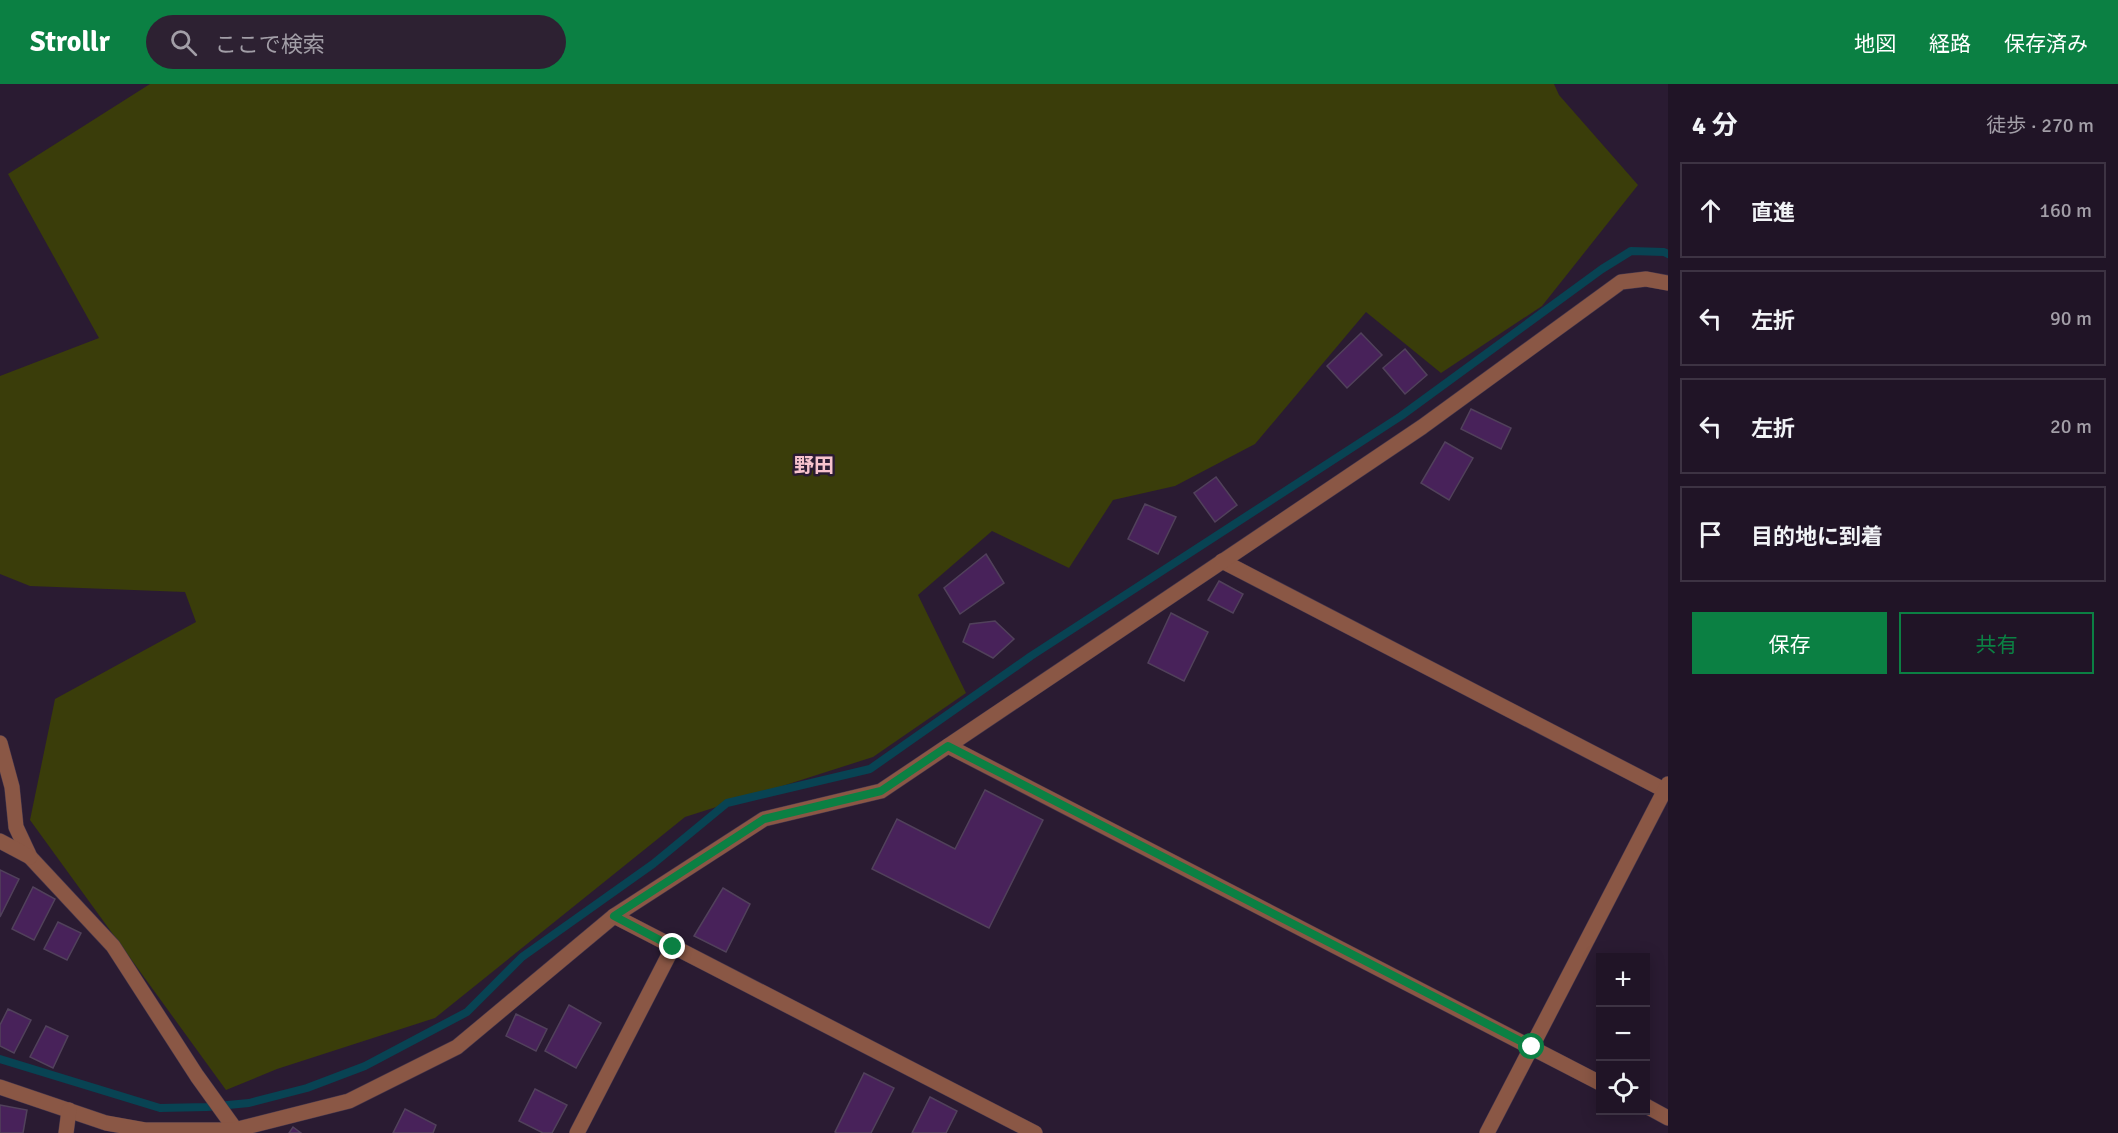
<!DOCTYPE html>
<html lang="ja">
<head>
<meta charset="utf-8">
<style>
  :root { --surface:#201426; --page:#2d2132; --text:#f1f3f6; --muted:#a29ea7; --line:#3d3343; --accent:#0b8043 }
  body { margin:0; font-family:Signika,"Noto Sans JP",sans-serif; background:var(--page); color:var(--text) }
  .controls { position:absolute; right:18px; bottom:18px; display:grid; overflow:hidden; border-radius:0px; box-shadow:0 3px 15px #0003 }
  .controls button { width:54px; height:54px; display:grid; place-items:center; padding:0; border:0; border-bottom:2px solid var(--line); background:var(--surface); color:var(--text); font:30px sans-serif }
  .stop { position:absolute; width:18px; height:18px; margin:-14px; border:4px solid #0b8043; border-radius:50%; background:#fff }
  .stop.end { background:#0b8043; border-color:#fff; box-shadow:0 2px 6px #0008 }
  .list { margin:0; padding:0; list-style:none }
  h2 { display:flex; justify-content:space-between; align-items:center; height:78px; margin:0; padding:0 24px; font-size:26px }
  h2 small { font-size:20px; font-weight:400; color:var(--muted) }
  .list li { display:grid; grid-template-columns:39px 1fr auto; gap:18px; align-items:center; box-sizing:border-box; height:96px; margin:0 12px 12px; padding:0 12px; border:2px solid var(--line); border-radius:0px }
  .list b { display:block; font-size:22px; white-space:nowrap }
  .list em { font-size:20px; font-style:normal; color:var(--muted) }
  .actions { display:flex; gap:12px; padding:18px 24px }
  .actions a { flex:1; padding:14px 0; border:2px solid var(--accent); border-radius:0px; text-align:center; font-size:21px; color:var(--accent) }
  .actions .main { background:var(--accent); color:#fff }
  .icon { flex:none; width:33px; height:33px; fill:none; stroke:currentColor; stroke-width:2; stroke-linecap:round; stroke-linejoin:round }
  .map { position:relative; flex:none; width:1668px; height:1049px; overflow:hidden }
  header { display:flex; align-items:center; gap:36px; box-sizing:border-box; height:84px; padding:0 30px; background:var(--accent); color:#fff }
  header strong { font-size:28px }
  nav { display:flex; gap:33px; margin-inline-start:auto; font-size:21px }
  .search { width:420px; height:54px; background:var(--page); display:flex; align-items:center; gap:15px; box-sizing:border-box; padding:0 21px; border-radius:33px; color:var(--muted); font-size:22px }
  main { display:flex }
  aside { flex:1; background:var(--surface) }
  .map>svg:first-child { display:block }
  .green { fill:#3a3d0a }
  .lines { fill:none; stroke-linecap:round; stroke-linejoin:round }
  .stream { stroke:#084353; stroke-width:8 }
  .building { fill:#48225a; stroke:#51415b; stroke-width:1.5 }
  .minor-casing { stroke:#44364c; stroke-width:16 }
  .minor { stroke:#8a5745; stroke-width:15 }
  .route { stroke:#0b8043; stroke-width:8 }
  .labels { text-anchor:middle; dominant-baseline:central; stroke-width:5; stroke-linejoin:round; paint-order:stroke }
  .quarter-label { font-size:20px; font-weight:bold; fill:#f7c3cd; stroke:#2a1b32 }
</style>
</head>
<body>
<header>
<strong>Strollr</strong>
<div class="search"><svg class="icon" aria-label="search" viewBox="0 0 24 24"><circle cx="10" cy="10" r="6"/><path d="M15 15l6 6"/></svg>ここで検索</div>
<nav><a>地図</a><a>経路</a><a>保存済み</a></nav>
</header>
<main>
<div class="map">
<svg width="1668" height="1049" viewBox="0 0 1668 1049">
  <rect width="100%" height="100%" fill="#2a1b32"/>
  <polygon class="green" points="150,0 1554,0 1559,11 1638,101 1542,222 1441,289 1366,228 1255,360 1175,402 1113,416 1069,484 992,447 918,511 966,609 873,673 685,733 435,934 277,985 226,1006 30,736 55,615 196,538 185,508 30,502 0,490 0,292 99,254 8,90"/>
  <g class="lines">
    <polyline class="stream" points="0,975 160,1024 207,1023 249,1019 307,1004 365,982 467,928 522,873 653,780 727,719 870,685 1031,572 1401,332 1602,185 1631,167 1664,168 1668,170"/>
  </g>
  <g class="building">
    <polygon points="1361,249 1382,271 1347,304 1327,282"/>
    <polygon points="1405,265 1427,291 1405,310 1383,284"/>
    <polygon points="1471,325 1511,344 1501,365 1461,345"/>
    <polygon points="1445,358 1473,374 1449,416 1421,399"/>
    <polygon points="1216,393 1237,421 1215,438 1194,409"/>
    <polygon points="1145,420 1176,433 1158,470 1128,455"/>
    <polygon points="986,470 1004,499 960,530 944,504"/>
    <polygon points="1219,497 1243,510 1233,529 1208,516"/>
    <polygon points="1171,529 1208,548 1184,597 1148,579"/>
    <polygon points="995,537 1014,555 993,574 963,558 970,540"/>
    <polygon points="985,706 1043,736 989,844 872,785 897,735 955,765"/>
    <polygon points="0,786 19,795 0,833"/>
    <polygon points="33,803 55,815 34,856 12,845"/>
    <polygon points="723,804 750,820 726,868 694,852"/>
    <polygon points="58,838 81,849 67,876 44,865"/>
    <polygon points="569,921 601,939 576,984 545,967"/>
    <polygon points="8,925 31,936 14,969 0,962 0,941"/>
    <polygon points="516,930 547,945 536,967 506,952"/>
    <polygon points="46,942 68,952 53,984 30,973"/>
    <polygon points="864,989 894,1004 871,1049 837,1049 835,1048"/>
    <polygon points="535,1005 567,1021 552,1049 543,1049 519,1037"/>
    <polygon points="930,1013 957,1027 946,1049 912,1049"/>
    <polygon points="0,1021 27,1026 23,1049 0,1049"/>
    <polygon points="405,1025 436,1041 433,1049 393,1049"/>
    <polygon points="293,1043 301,1049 289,1049"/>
  </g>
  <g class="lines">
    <g class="minor-casing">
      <g id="minor">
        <polyline points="1222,477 1668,708"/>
        <polyline points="0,659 12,703 16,743 30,773 113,862 197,992 238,1049"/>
        <polyline points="948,662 1600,999"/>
        <polyline points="0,757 30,773"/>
        <polyline points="614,832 1035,1049"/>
        <polyline points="0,1003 106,1039 145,1046 234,1046 349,1017 457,963 614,832 764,735 881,707 1422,343 1621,198 1646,195 1668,199"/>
        <polyline points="1646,1022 1668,1034"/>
        <polyline points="66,1049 69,1026"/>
        <polyline points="577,1049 673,863"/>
        <polyline points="1487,1049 1668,700"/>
      </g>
    </g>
    <use href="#minor" class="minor"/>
  </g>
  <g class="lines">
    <polyline class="route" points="673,863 614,832 764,735 881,707 948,662 1532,963"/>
  </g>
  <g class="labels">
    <g class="quarter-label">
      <text x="814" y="381">野田</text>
    </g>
  </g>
</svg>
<div class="controls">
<button>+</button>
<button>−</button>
<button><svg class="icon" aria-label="locate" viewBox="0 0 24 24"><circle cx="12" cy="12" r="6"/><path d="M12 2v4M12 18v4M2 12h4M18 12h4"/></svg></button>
</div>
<div class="stop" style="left:1532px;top:963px"></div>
<div class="stop end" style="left:673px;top:863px"></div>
</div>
<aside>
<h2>4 分<small>徒歩 · 270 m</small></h2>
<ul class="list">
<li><svg class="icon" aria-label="ahead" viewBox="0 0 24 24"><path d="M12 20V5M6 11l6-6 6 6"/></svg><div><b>直進</b></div><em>160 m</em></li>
<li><svg class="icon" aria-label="left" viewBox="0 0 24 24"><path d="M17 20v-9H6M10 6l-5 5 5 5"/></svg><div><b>左折</b></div><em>90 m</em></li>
<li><svg class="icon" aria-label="left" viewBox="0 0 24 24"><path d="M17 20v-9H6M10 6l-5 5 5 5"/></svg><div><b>左折</b></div><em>20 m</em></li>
<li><svg class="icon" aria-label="arrive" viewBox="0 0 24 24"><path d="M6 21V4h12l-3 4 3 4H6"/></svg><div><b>目的地に到着</b></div></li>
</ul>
<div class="actions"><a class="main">保存</a><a>共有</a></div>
</aside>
</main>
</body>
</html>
